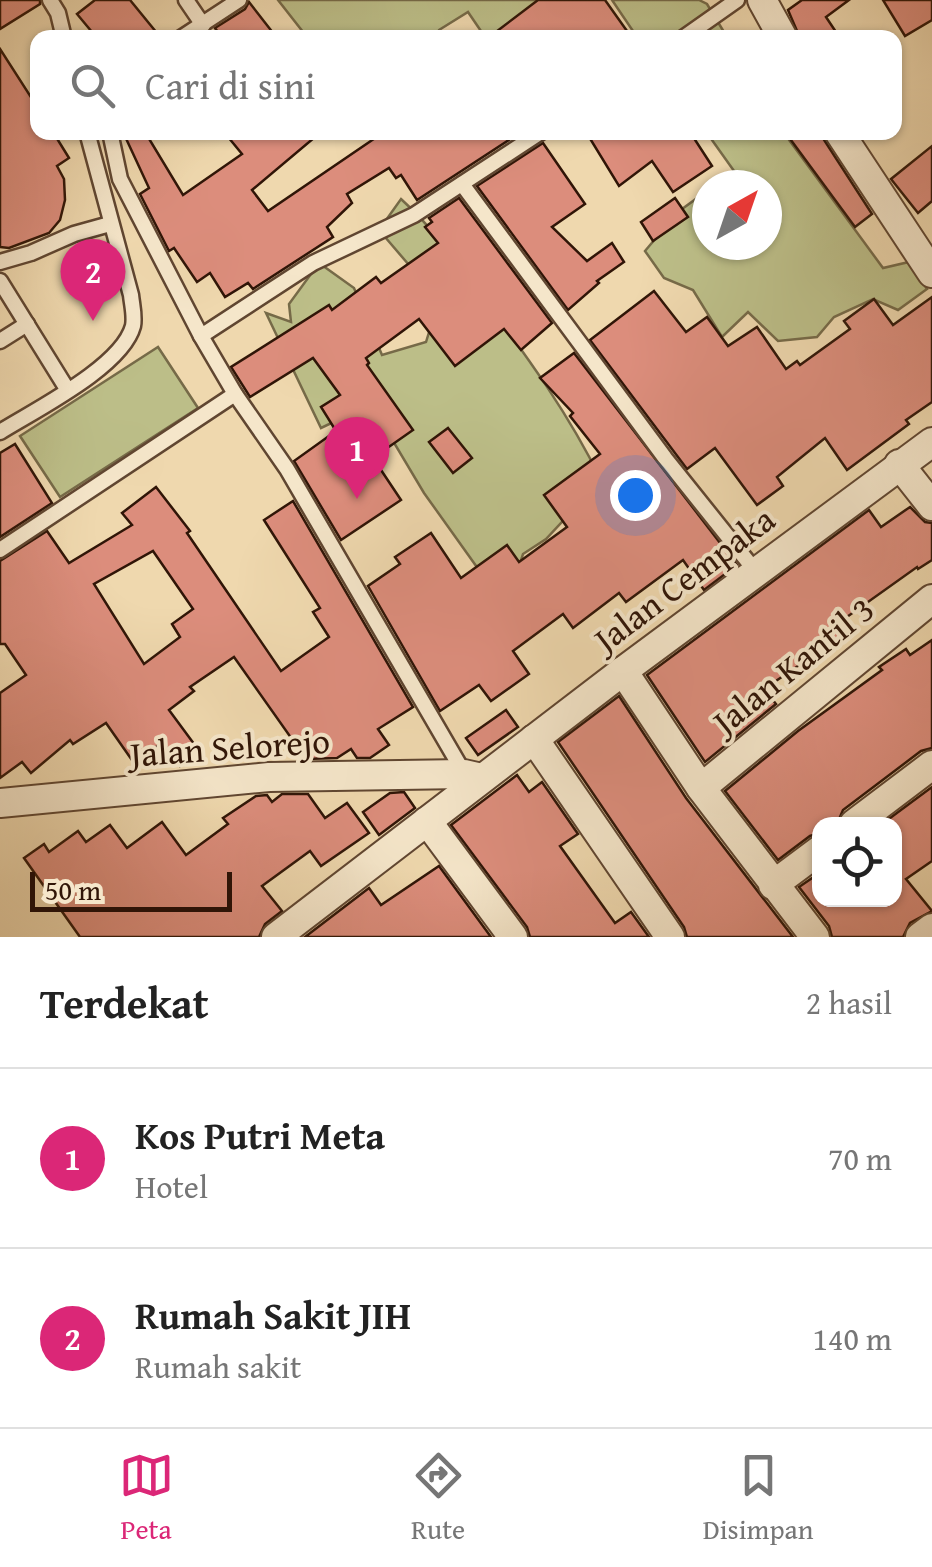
<!DOCTYPE html>
<html lang="id">
<head>
<meta charset="utf-8">
<style>
  :root { --surface:#fff; --page:#f2f2f2; --text:#222; --muted:#767676; --line:#e0e0e0; --accent:#db2777 }
  body { margin:0; font-family:"Gentium Book Plus",serif; background:var(--page); color:var(--text) }
  .controls { position:absolute; right:30px; bottom:30px; display:grid; overflow:hidden; border-radius:20px; box-shadow:0 2px 8px #0004 }
  .controls button { width:90px; height:90px; display:grid; place-items:center; padding:0; border:0; border-bottom:2px solid var(--line); background:var(--surface); color:var(--text); font:50px sans-serif }
  .compass { position:absolute; left:692px; top:170px; width:90px; height:90px; border-radius:50%; background:var(--surface); box-shadow:0 2px 8px #0004; rotate:40deg }
  .scale { position:absolute; left:30px; bottom:25px; width:202px; box-sizing:border-box; padding-left:10px; border:5px solid #301507; border-top:0; font-size:28px; line-height:35px; white-space:nowrap; color:#301507; -webkit-text-stroke:8px #f5e6ca; paint-order:stroke }
  .you { position:absolute; left:635px; top:495px; width:35px; height:35px; margin:-25px; border:8px solid #fff; border-radius:50%; background:#1a73e8; box-shadow:0 0 0 15px #1a73e833 }
  .badge { display:grid; place-items:center; width:65px; height:65px; border-radius:50%; background:var(--accent); color:#fff; font-size:32px; font-weight:700 }
  .pin { position:absolute; translate:-50% -82px; filter:drop-shadow(0 2px 5px #0008) }
  .pin::after { content:''; position:absolute; top:52px; width:35px; height:30px; background:inherit; clip-path:polygon(0 0,100% 0,50% 100%) }
  .list { margin:0; padding:0; list-style:none }
  h2 { display:flex; justify-content:space-between; align-items:center; height:130px; margin:0; padding:0 40px; font-size:42px }
  h2 small { font-size:32px; font-weight:400; color:var(--muted) }
  .list li { display:grid; grid-template-columns:65px 1fr auto; gap:30px; align-items:center; box-sizing:border-box; height:180px; padding:0 40px; border-top:2px solid var(--line) }
  .list b { display:block; font-size:38px; white-space:nowrap }
  .list p { margin:0; font-size:32px; white-space:nowrap; color:var(--muted) }
  .list em { font-size:32px; font-style:normal; color:var(--muted) }
  .icon { flex:none; width:55px; height:55px; fill:none; stroke:currentColor; stroke-width:2; stroke-linecap:round; stroke-linejoin:round }
  .map { position:relative; flex:none; width:932px; height:937px; overflow:hidden }
  .search { position:absolute; background:var(--surface); box-shadow:0 2px 8px #0004; left:30px; right:30px; top:30px; height:110px; display:flex; align-items:center; gap:25px; box-sizing:border-box; padding:0 35px; border-radius:20px; color:var(--muted); font-size:38px }
  .sheet { height:490px; background:var(--surface) }
  nav { display:flex; justify-content:space-around; align-items:center; box-sizing:border-box; height:140px; border-top:2px solid var(--line); background:var(--surface); font-size:28px; color:var(--muted) }
  nav a { display:grid; justify-items:center; gap:5px }
  nav .on { color:var(--accent) }
  .map>svg:first-child { display:block }
  .green { fill:#bcbe88; stroke:#766a48; stroke-width:2.5 }
  .building { fill:#dc8d7c; stroke:#301507; stroke-width:2.5; fill-rule:evenodd }
  .lines { fill:none; stroke-linecap:round; stroke-linejoin:round }
  .lane-casing { stroke:#604631; stroke-width:19 }
  .street-casing { stroke:#604631; stroke-width:32 }
  .lane { stroke:#f5e6ca; stroke-width:14 }
  .street { stroke:#f5e6ca; stroke-width:28 }
  .labels { text-anchor:middle; dominant-baseline:central; stroke-width:8; stroke-linejoin:round; paint-order:stroke }
  .street-label { font-size:35px; fill:#301507; stroke:#f5e6ca }
</style>
</head>
<body>
<div class="map">
<svg width="932" height="937" viewBox="0 0 932 937">
  <rect width="100%" height="100%" fill="#efd8ae"/>
  <filter id="stains"><feTurbulence type="fractalNoise" baseFrequency=".002" numOctaves="4"/><feColorMatrix values="0 0 0 0 .2 0 0 0 0 .09 0 0 0 0 .02 0 0 0 .5 -.17"/></filter>
  <radialGradient id="worn" r=".72"><stop offset=".6" stop-color="#630" stop-opacity="0"/><stop offset="1" stop-color="#630" stop-opacity=".3"/></radialGradient>
  <g class="green">
    <polygon points="278,0 579,0 590,38 485,37 468,12 439,30 437,37 307,37"/>
    <polygon points="612,0 699,0 707,4 727,37 637,37"/>
    <polygon points="707,133 784,133 883,268 909,262 927,289 898,310 873,299 834,317 817,337 778,341 748,312 722,337 693,290 664,278 645,251 678,212 700,196 707,203 707,245 767,245 767,185 744,185"/>
    <path d="M401 199C434 229 458 263 484 299 527 356 570 416 601 480L546 539 523 554 513 585 499 598 424 493 371 404 321 428 266 313 291 322 289 304 319 263 354 288 382 355 426 342 439 300 379 230Z"/>
    <polygon points="158,347 198,408 60,497 20,436"/>
  </g>
  <g class="building">
    <polygon points="0,0 40,0 40,4 0,29"/>
    <polygon points="95,0 130,0 161,38 97,38 77,14"/>
    <polygon points="538,0 605,0 632,38 488,38"/>
    <polygon points="802,0 849,0 826,17 840,38 800,38 788,10"/>
    <polygon points="883,0 932,0 932,20 905,36"/>
    <polygon points="249,2 277,38 222,38 215,28 245,9"/>
    <polygon points="0,49 38,108 38,132 53,132 69,158 57,166 64,179 65,200 60,220 49,233 9,248 0,247"/>
    <polygon points="123,132 145,132 183,195 242,154 224,132 321,132 252,190 268,211 384,132 521,132 417,200 401,175 396,178 389,168 347,194 352,203 327,227 333,237 253,289 248,283 225,297 210,273 197,282 174,248 169,251 140,194 149,188"/>
    <polygon points="586,132 690,132 712,166 673,192 652,161 619,186"/>
    <polygon points="785,132 819,132 872,214 855,227"/>
    <polygon points="543,143 585,204 552,227 587,261 612,243 624,262 597,281 599,283 568,310 477,186"/>
    <polygon points="932,146 932,201 918,213 891,179"/>
    <polygon points="459,198 552,323 521,350 504,329 455,366 419,319 366,358 369,363 367,365 413,430 373,458 401,500 341,540 294,461 336,431 321,407 340,395 313,358 250,397 231,367 329,305 332,310 376,277 381,283 438,243 425,227 432,222 429,218"/>
    <polygon points="675,198 688,217 653,241 641,222"/>
    <polygon points="654,291 686,332 707,317 728,346 757,327 786,369 797,361 800,365 850,329 844,321 874,299 893,325 932,297 932,402 906,420 909,424 847,470 825,438 777,477 783,486 757,505 715,448 687,469 590,340"/>
    <polygon points="574,353 737,565 704,590 683,560 626,602 619,593 573,628 563,614 513,651 529,674 491,701 479,685 440,711 368,586 400,564 395,557 431,533 461,578 507,545 519,562 567,527 544,495 600,454 570,416 573,413 540,378"/>
    <polygon points="448,428 472,458 453,473 429,442"/>
    <polygon points="15,444 52,503 0,537 0,453"/>
    <path d="M156 487 190 531 187 533 281 671 329 637 313 612 320 608 264 520 293 501 413 707 378 729 389 745 370 758H357L351 749 337 758 306 759 234 657 190 687 194 691 169 710 200 752 180 766 163 742 134 763 106 723 73 744 70 740 31 773 22 762 0 778V693L26 675 5 644H0V561L47 531 69 563 132 525 122 513ZM153 551 193 609 172 624 180 637 144 664 94 584Z"/>
    <polygon points="910,507 925,522 932,523 932,560 918,569 917,567 837,624 844,635 764,689 776,704 705,762 647,675 869,510 881,527"/>
    <polygon points="932,640 932,748 921,751 843,810 837,824 820,824 820,833 810,836 778,860 725,791 798,731 882,670 879,667 906,649 910,655"/>
    <polygon points="619,696 686,798 793,937 687,937 684,927 558,742"/>
    <polygon points="506,710 518,727 478,755 466,738"/>
    <polygon points="517,775 529,792 542,782 578,834 560,846 615,923 631,912 649,937 530,937 527,927 451,825"/>
    <polygon points="932,787 932,861 906,879 932,911 910,923 903,937 832,937 829,926 799,887 818,874 820,900 894,900 894,824 882,824"/>
    <polygon points="404,792 415,808 379,835 363,812 390,793"/>
    <polygon points="282,794 308,794 325,818 347,803 369,833 321,866 310,851 262,886 282,911 265,924 259,937 80,937 24,858 44,844 49,852 78,831 86,842 110,825 127,848 162,822 186,855 228,824 223,818 256,796 267,795 272,802"/>
    <polygon points="439,866 491,937 305,937 369,888 381,905"/>
  </g>
  <g class="lines">
    <g class="lane-casing">
      <g id="lane">
        <polyline points="50,0 58,13 64,38"/>
        <polyline points="186,0 203,25"/>
        <polyline points="181,38 239,0"/>
        <polyline points="683,38 737,0"/>
        <polyline points="110,132 120,179 201,336 235,394 287,469 464,773"/>
        <polyline points="462,184 665,458 757,573"/>
        <polyline points="0,262 31,253 74,234 110,224"/>
        <polyline points="0,281 67,389"/>
        <polyline points="201,336 313,263 414,215 541,132"/>
        <polyline points="0,341 27,324"/>
        <path d="M0 432C35 410 122 367 133 326 135 316 132 305 131 295L87 132"/>
        <polyline points="0,550 235,394"/>
      </g>
    </g>
    <g class="street-casing">
      <g id="street">
        <polyline points="762,0 783,38"/>
        <polyline points="839,132 932,273"/>
        <polyline points="899,464 932,506"/>
        <polyline points="623,671 701,788 815,937"/>
        <polyline points="534,739 670,937"/>
        <polyline points="701,788 932,599"/>
        <polyline points="0,803 269,777 464,774 482,778"/>
        <polyline points="427,821 513,937"/>
        <polyline points="854,824 932,765"/>
        <polyline points="773,885 820,850"/>
        <polyline points="276,937 623,671 932,442"/>
        <polyline points="920,937 932,928"/>
      </g>
    </g>
    <use href="#lane" class="lane"/>
    <use href="#street" class="street"/>
  </g>
  <g class="labels">
    <g class="street-label">
      <text transform="translate(684 579) rotate(-37)">Jalan Cempaka</text>
      <text transform="translate(793 665) rotate(-39)">Jalan Kantil 3</text>
      <text transform="translate(230 747) rotate(-4)">Jalan Selorejo</text>
    </g>
  </g>
  <rect width="100%" height="100%" filter="url(#stains)"/>
  <rect width="100%" height="100%" fill="url(#worn)"/>
</svg>
<div class="controls">
<button><svg class="icon" aria-label="locate" viewBox="0 0 24 24"><circle cx="12" cy="12" r="6"/><path d="M12 2v4M12 18v4M2 12h4M18 12h4"/></svg></button>
</div>
<svg class="compass" viewBox="-18 -18 36 36"><path d="M0-13l5 13h-10z" fill="#e53935"/><path d="M0 13l5-13h-10z" fill="#767676"/></svg>
<div class="scale">50 m</div>
<div class="you"></div>
<div class="pin badge" style="left:357px;top:499px">1</div>
<div class="pin badge" style="left:93px;top:321px">2</div>
<div class="search"><svg class="icon" aria-label="search" viewBox="0 0 24 24"><circle cx="10" cy="10" r="6"/><path d="M15 15l6 6"/></svg>Cari di sini</div>
</div>
<section class="sheet">
<h2>Terdekat<small>2 hasil</small></h2>
<ul class="list">
<li><span class="badge">1</span><div><b>Kos Putri Meta</b><p>Hotel</p></div><em>70 m</em></li>
<li><span class="badge">2</span><div><b>Rumah Sakit JIH</b><p>Rumah sakit</p></div><em>140 m</em></li>
</ul>
</section>
<nav>
<a class="on"><svg class="icon" aria-label="map" viewBox="0 0 24 24"><path d="M3 6l6-2 6 2 6-2v14l-6 2-6-2-6 2zM9 4v14M15 6v14"/></svg>Peta</a>
<a><svg class="icon" aria-label="directions" viewBox="0 0 24 24"><path d="M12 3l9 9-9 9-9-9zM9 14v-3h6M13 9l2 2-2 2"/></svg>Rute</a>
<a><svg class="icon" aria-label="saved" viewBox="0 0 24 24"><path d="M7 4h10v16l-5-4-5 4z"/></svg>Disimpan</a>
</nav>
</body>
</html>
